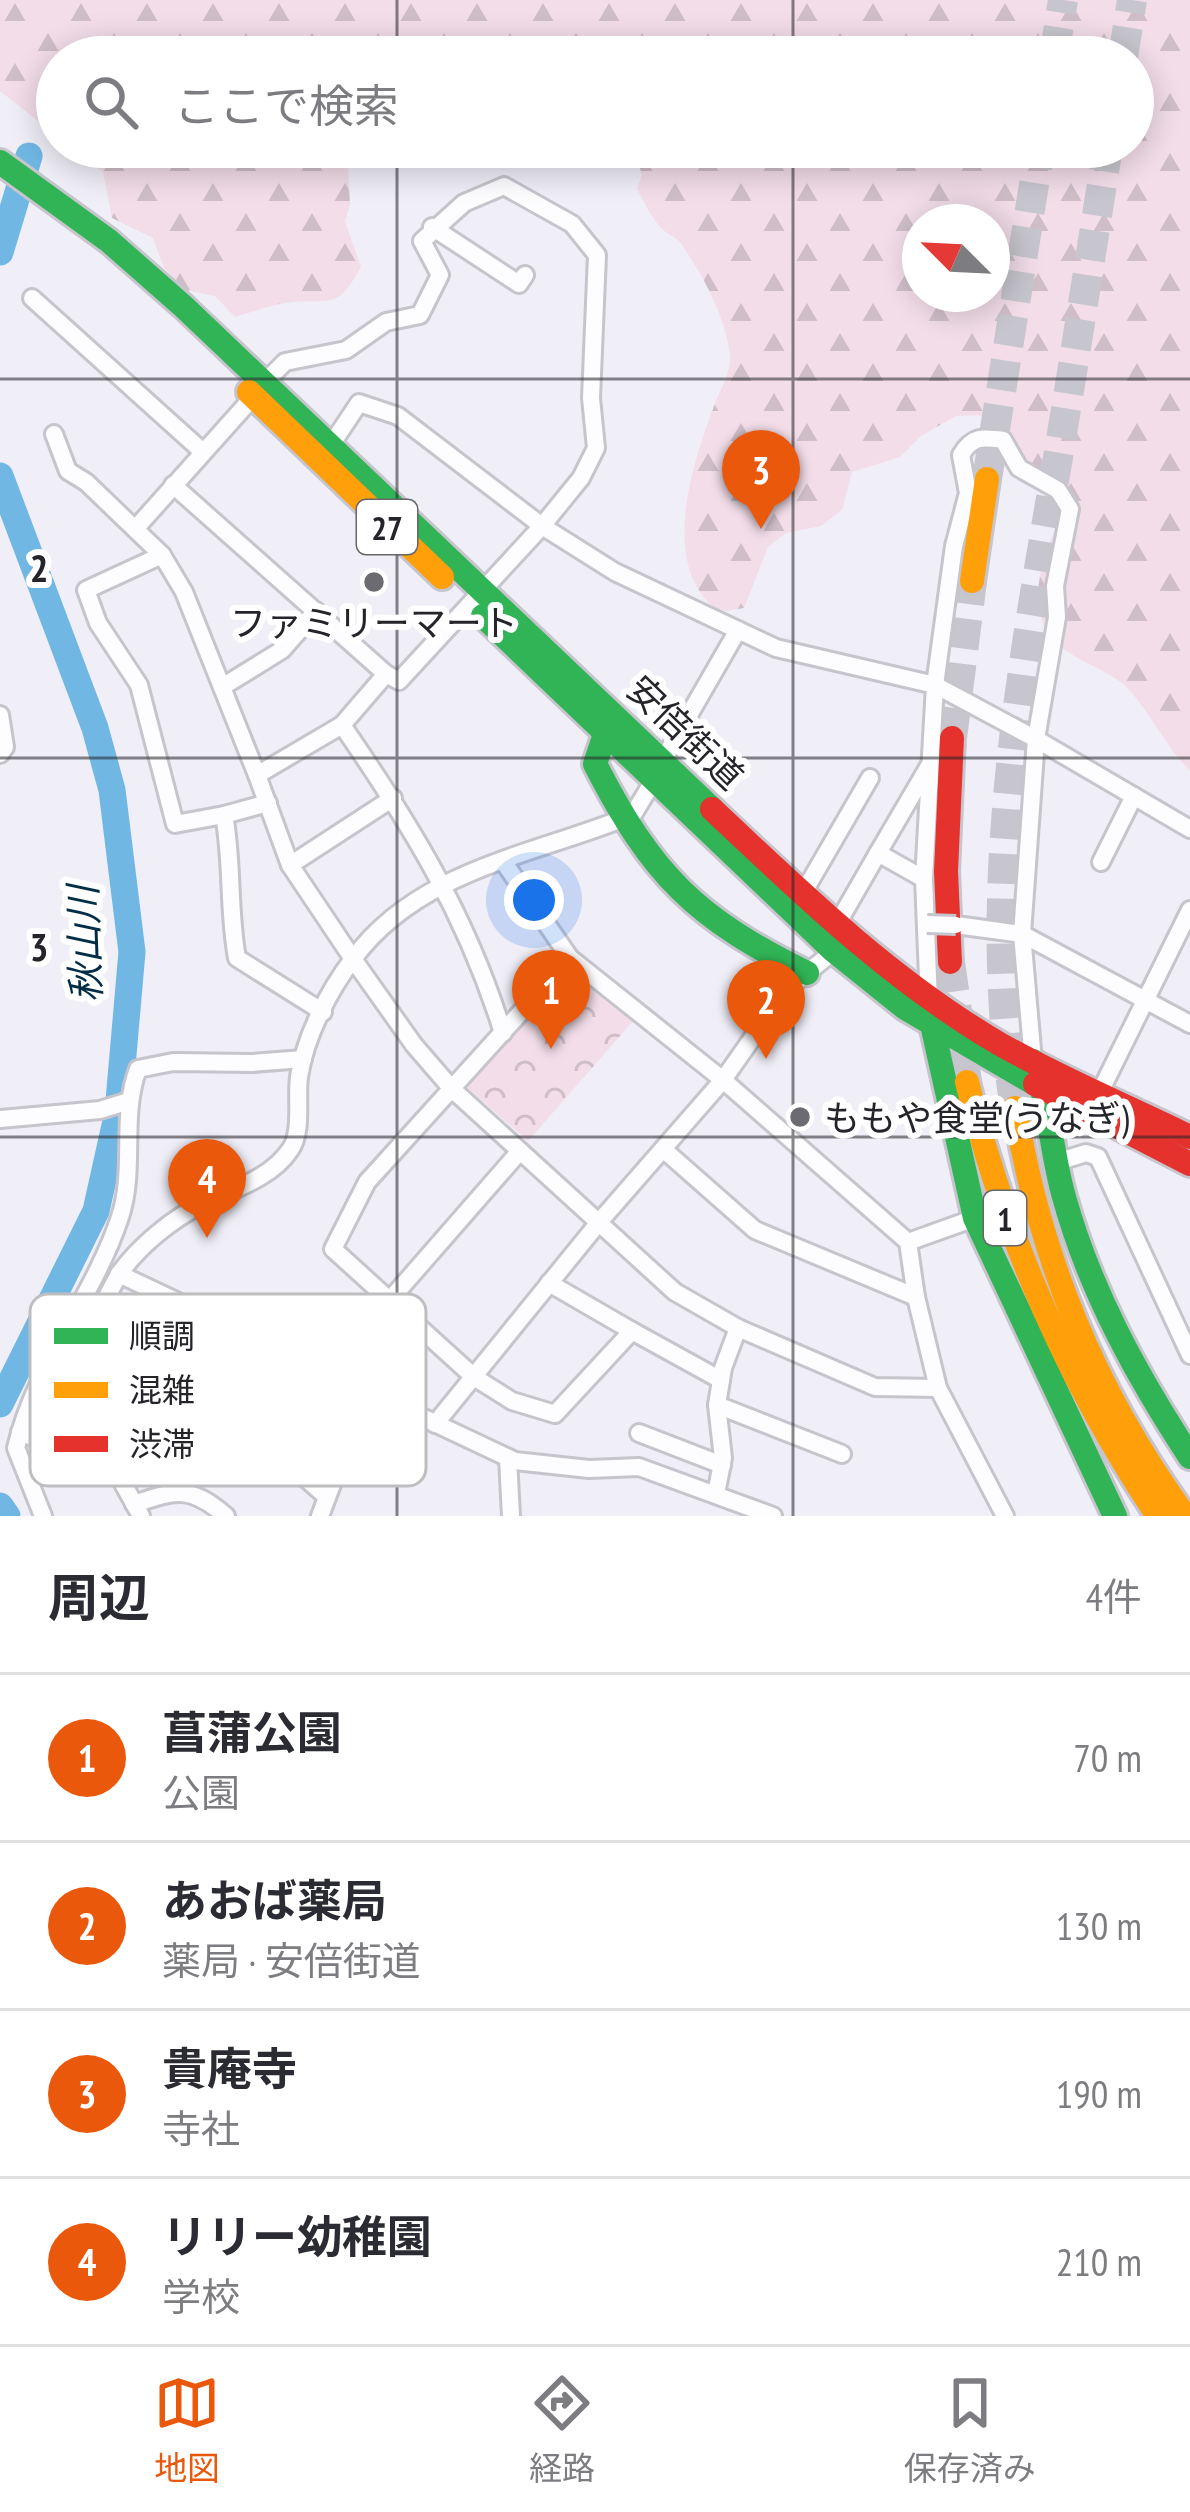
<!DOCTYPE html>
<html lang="ja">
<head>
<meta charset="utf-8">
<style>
  :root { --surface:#fff; --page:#f2f2f3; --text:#2b2b33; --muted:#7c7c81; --line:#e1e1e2; --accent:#ea580c }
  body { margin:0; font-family:"PT Sans Narrow","Noto Sans JP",sans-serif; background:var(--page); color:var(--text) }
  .compass { position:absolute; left:902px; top:204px; width:108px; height:108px; border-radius:50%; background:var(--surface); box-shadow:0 6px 30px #0003; rotate:294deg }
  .you { position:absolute; left:534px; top:900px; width:42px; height:42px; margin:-30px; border:9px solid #fff; border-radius:50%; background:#1a73e8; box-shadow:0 0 0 18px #1a73e833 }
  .badge { display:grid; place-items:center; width:78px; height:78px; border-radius:50%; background:var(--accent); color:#fff; font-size:39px; font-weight:700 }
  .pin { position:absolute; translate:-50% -99px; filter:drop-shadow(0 3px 6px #0008) }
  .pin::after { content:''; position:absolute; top:63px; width:42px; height:36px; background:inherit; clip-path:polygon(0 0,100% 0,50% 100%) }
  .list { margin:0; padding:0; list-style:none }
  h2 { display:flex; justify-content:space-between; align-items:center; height:156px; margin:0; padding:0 48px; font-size:51px }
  h2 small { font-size:39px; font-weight:400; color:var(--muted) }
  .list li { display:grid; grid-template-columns:78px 1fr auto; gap:36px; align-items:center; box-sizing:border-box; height:168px; padding:0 48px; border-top:3px solid var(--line) }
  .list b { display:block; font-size:45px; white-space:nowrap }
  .list p { margin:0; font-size:39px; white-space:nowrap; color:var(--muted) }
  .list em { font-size:39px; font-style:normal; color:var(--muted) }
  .icon { flex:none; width:66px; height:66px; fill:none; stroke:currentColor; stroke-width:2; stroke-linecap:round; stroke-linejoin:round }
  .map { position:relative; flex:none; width:1190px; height:1516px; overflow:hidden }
  .search { position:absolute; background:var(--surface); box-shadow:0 6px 30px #0003; left:36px; right:36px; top:36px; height:132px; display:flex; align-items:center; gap:30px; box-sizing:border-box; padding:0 42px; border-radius:66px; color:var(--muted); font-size:45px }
  .sheet { height:828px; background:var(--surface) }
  nav { display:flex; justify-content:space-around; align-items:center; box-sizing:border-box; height:168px; border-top:3px solid var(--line); background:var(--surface); font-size:33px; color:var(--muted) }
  nav a { display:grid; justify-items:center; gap:6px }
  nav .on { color:var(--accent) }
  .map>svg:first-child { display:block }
  .forest { fill:url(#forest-firs); fill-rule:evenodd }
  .park { fill:url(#park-crowns) }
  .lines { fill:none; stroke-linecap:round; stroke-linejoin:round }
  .river { stroke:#70b7e4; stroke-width:27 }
  .highway-tunnel { stroke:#c7c6ce; stroke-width:30; stroke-dasharray:30 15; stroke-linecap:butt }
  .street-casing { stroke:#c6c4cc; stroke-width:22 }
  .fast-casing { stroke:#c6c4cc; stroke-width:30 }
  .slow-casing { stroke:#c6c4cc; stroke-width:30 }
  .jam-casing { stroke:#c6c4cc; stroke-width:30 }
  .street { stroke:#fdfcfe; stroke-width:16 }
  .fast { stroke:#30b455; stroke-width:24 }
  .slow { stroke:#ff9f0a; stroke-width:24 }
  .jam { stroke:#e5322d; stroke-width:24 }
  .street-bridge-casing { stroke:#c6c4cc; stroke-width:22; stroke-linecap:butt }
  .street-bridge { stroke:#fdfcfe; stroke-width:16 }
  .grid { fill:none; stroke:#25242a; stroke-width:3; stroke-opacity:0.55 }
  .poi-dot { fill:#6c6b72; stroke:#fff; stroke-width:4.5 }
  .labels { text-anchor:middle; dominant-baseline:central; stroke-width:12; stroke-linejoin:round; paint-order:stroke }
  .shield { fill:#fff; stroke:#66666a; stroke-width:3 }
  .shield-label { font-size:33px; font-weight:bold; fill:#25242a }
  .poi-label { font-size:36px; fill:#25242a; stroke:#fff }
  .street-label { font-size:36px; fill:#25242a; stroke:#fff }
  .water-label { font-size:39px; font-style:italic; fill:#012e46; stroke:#fff }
  .key { fill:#fff; stroke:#bebdbf; stroke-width:3 }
  .key-label { font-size:33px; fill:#25242a }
  .grid-label { font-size:39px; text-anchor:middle; font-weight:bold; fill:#25242a; stroke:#fff; stroke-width:12; stroke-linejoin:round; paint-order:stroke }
</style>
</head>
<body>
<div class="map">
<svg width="1190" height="1516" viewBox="0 0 1190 1516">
  <defs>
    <pattern id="forest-firs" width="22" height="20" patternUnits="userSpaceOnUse" patternTransform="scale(3)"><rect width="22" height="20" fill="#f2dde8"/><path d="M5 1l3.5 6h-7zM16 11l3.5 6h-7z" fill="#cfbec7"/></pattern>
    <pattern id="park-crowns" width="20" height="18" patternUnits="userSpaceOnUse" patternTransform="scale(3)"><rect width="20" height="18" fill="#f2dde8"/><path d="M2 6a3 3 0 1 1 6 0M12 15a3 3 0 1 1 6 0" fill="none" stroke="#cfbec7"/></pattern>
  </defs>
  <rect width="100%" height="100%" fill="#f0eef7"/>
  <g class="forest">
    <path d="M0 0H1190V771C1167 749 1143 700 1122 683 1105 670 1083 663 1065 650 1016 614 1045 552 1065 507L1040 481 1020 479 1012 467 1013 455 1004 430 979 415 956 416 921 436 900 457 852 472 842 510 821 526 786 533 768 547 744 608 719 612C658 566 692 466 714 406 720 390 732 371 730 354 724 313 704 278 682 245 677 237 668 235 661 228 651 217 644 202 637 189L642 175 634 149 1133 147V57H612L600 41 575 45 566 57H57V136L0 91ZM920 222H992V294H920Z"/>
    <path d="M69 147H347L350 205 345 221 361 267C337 309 335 299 292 302 273 304 253 312 235 317L215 296 186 290 164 268 153 238 112 218 103 172Z"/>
  </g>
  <polygon class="park" points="564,968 575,968 634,1020 528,1141 469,1089 468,1079"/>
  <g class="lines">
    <g class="river">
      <polyline points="0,252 29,156"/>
      <polyline points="0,476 95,728 112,790 132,952 118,1112 96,1211 0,1404"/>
      <polyline points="0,1506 7,1516"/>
    </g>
    <g class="highway-tunnel">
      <polyline points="1054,57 1063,0"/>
      <polyline points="1123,57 1132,0"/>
      <polyline points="987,479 1040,147"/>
      <polyline points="952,738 972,581"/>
      <polyline points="950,962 967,1082"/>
      <path d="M1015 1108C981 899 1018 688 1054 481 1073 370 1090 258 1108 147"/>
    </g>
    <g class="street-casing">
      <g id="street">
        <polyline points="432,227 519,284 525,275"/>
        <polyline points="32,298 203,452"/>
        <polyline points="264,383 285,362 346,350 386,322 420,315 440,275 422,241 464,203 504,186 572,224 597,255 591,398 596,448 581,478 542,526 399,681 386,674"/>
        <polyline points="54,434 68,471 86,482 162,555 184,592 257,775 342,725 386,674 173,485"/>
        <polyline points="331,445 359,403 398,416 542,526 615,572 776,648 935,685 1036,739 1190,829"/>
        <polyline points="136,528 253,397"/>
        <polyline points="162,555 86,590 98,623 139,685 175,824 224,815"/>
        <polyline points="222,687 282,650 316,611"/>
        <polyline points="0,715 5,747 0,754"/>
        <path d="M342 725C411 825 467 916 503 1033"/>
        <polyline points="663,760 738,630"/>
        <path d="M257 775 290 865 353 959C329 990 305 1037 299 1077 296 1098 303 1132 290 1150 270 1179 235 1188 204 1203 172 1219 140 1245 119 1274L515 1461 589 1469 639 1467 773 1516"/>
        <path d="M268 803 224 815C233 863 228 910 237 958L323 1012"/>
        <path d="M622 819C527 856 417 872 353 959L414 1045 452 1089 675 1292 738 1328 875 1387 938 1388"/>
        <polyline points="626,826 654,780"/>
        <polyline points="878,853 929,766"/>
        <polyline points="503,861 570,958"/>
        <polyline points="1101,862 1134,796"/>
        <polyline points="290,865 393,798"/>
        <polyline points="802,895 870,778"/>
        <polyline points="956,925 1022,934 1190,1024"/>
        <polyline points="836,926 878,853 924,879"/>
        <path d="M929 1002 924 879 935 685 954 546 968 493 961 455C972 436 982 437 1003 440L1019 468 1058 490 1070 509 1055 586 1057 617 1036 739 1022 934 1033 1061"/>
        <polyline points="1099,1094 1190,910"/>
        <polyline points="0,1119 100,1110 129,1101"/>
        <polyline points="663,1149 755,1230 916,1297"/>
        <polyline points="1057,1162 1086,1153 1098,1157 1190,1355"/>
        <polyline points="908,1242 975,1218"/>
        <polyline points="549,1283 632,1331 555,1414 512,1401 474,1377 333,1249 367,1182 570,958 723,1080 908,1242 916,1297 938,1388 1005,1516"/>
        <polyline points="389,1301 520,1151"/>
        <polyline points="632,1331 721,1380"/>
        <polyline points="135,1343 217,1439"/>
        <polyline points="57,1360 90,1329 119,1274"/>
        <polyline points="717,1405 842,1454"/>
        <polyline points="235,1414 261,1428 278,1454 327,1497"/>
        <polyline points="435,1424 600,1221 723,1080 786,990 834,951"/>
        <polyline points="20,1432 116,1471 141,1516"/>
        <polyline points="639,1433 722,1465"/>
        <polyline points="508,1458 511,1516"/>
        <path d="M183 1491C209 1436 252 1399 298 1361"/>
        <polyline points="716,1494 723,1458 717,1405 723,1368 738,1328"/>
        <path d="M134 1504C176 1490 190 1485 226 1516"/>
        <path d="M43 1516 16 1448C35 1366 94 1296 120 1217 136 1168 120 1117 138 1069L173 1062 252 1063 303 1059"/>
        <polyline points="320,1516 336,1474 406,1411"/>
      </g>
    </g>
    <g class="fast-casing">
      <g id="fast">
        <polyline points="0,162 109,241 184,307 712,809"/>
        <polyline points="483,616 834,951 905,1008 1035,1084"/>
        <path d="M605 734 595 764C652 875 695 918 807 973"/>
        <polyline points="933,1029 975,1218 1115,1516"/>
        <path d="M1033 1061C1050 1105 1051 1152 1064 1197 1090 1291 1137 1376 1190 1457"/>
      </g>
    </g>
    <g class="slow-casing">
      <g id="slow">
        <polyline points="249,392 442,577"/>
        <polyline points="972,581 987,479"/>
        <path d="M967 1082C1006 1240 1068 1381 1158 1516"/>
        <path d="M1015 1108C1040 1259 1095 1392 1185 1516"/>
      </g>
    </g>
    <g class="jam-casing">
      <g id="jam">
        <path d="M712 809C802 894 891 980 998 1043 1059 1078 1127 1106 1190 1137"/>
        <polyline points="950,962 946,871 952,738"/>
        <polyline points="1035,1084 1190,1164"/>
      </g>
    </g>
    <use href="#street" class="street"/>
    <use href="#fast" class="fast"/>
    <use href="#slow" class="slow"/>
    <use href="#jam" class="jam"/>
    <g class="street-bridge-casing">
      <polyline id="street-bridge" points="927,924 956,925"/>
    </g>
    <use href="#street-bridge" class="street-bridge"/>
  </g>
  <path class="grid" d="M397 0V57M793 0V57M397 147V1516M793 147V1516M0 379H1190M0 758H1190M0 1137H1190"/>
  <g class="poi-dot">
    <circle cx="374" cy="582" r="12"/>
    <circle cx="800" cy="1117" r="12"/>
  </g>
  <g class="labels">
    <g class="shield">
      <rect x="357" y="500" width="60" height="54" rx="9"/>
      <rect x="984" y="1191" width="42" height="54" rx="9"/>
    </g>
    <g class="shield-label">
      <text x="387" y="527">27</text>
      <text x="1005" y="1218">1</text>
    </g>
    <g class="poi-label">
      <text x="374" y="622">ファミリーマート</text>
      <text x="824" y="1117" text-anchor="start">ももや食堂(うなぎ)</text>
    </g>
    <g class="street-label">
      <text transform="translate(686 732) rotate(44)">安倍街道</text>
    </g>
    <g class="water-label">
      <text transform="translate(84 944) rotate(-92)">秋山川</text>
    </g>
  </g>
  <rect x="30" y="1294" width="396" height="192" rx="18" class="key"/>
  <rect x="54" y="1328" width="54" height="16" fill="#30b455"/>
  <rect x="54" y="1382" width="54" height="16" fill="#ff9f0a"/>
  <rect x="54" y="1436" width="54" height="16" fill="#e5322d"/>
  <g class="key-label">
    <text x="129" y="1348">順調</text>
    <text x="129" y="1402">混雑</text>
    <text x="129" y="1456">渋滞</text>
  </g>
  <g class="grid-label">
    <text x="39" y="582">2</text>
    <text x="39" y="961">3</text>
  </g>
</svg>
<svg class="compass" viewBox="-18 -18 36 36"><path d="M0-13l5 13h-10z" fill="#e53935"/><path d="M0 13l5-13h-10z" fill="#7c7c81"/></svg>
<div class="you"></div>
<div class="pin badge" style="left:551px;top:1049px">1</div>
<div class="pin badge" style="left:766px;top:1059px">2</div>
<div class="pin badge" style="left:761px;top:529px">3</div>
<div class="pin badge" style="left:207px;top:1238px">4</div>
<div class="search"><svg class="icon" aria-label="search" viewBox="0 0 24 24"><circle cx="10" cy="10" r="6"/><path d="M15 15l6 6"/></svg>ここで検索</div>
</div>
<section class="sheet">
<h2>周辺<small>4件</small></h2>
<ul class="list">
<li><span class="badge">1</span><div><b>菖蒲公園</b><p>公園</p></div><em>70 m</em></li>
<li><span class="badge">2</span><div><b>あおば薬局</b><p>薬局 · 安倍街道</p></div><em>130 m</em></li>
<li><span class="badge">3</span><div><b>貴庵寺</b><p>寺社</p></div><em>190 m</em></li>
<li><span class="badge">4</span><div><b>リリー幼稚園</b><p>学校</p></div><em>210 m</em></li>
</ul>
</section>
<nav>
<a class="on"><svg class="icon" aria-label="map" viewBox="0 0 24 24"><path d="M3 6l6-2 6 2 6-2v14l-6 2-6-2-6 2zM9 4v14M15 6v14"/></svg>地図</a>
<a><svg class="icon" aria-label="directions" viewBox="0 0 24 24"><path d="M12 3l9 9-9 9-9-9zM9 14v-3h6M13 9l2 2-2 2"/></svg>経路</a>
<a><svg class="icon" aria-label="saved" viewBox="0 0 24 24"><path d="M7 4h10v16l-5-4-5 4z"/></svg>保存済み</a>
</nav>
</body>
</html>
